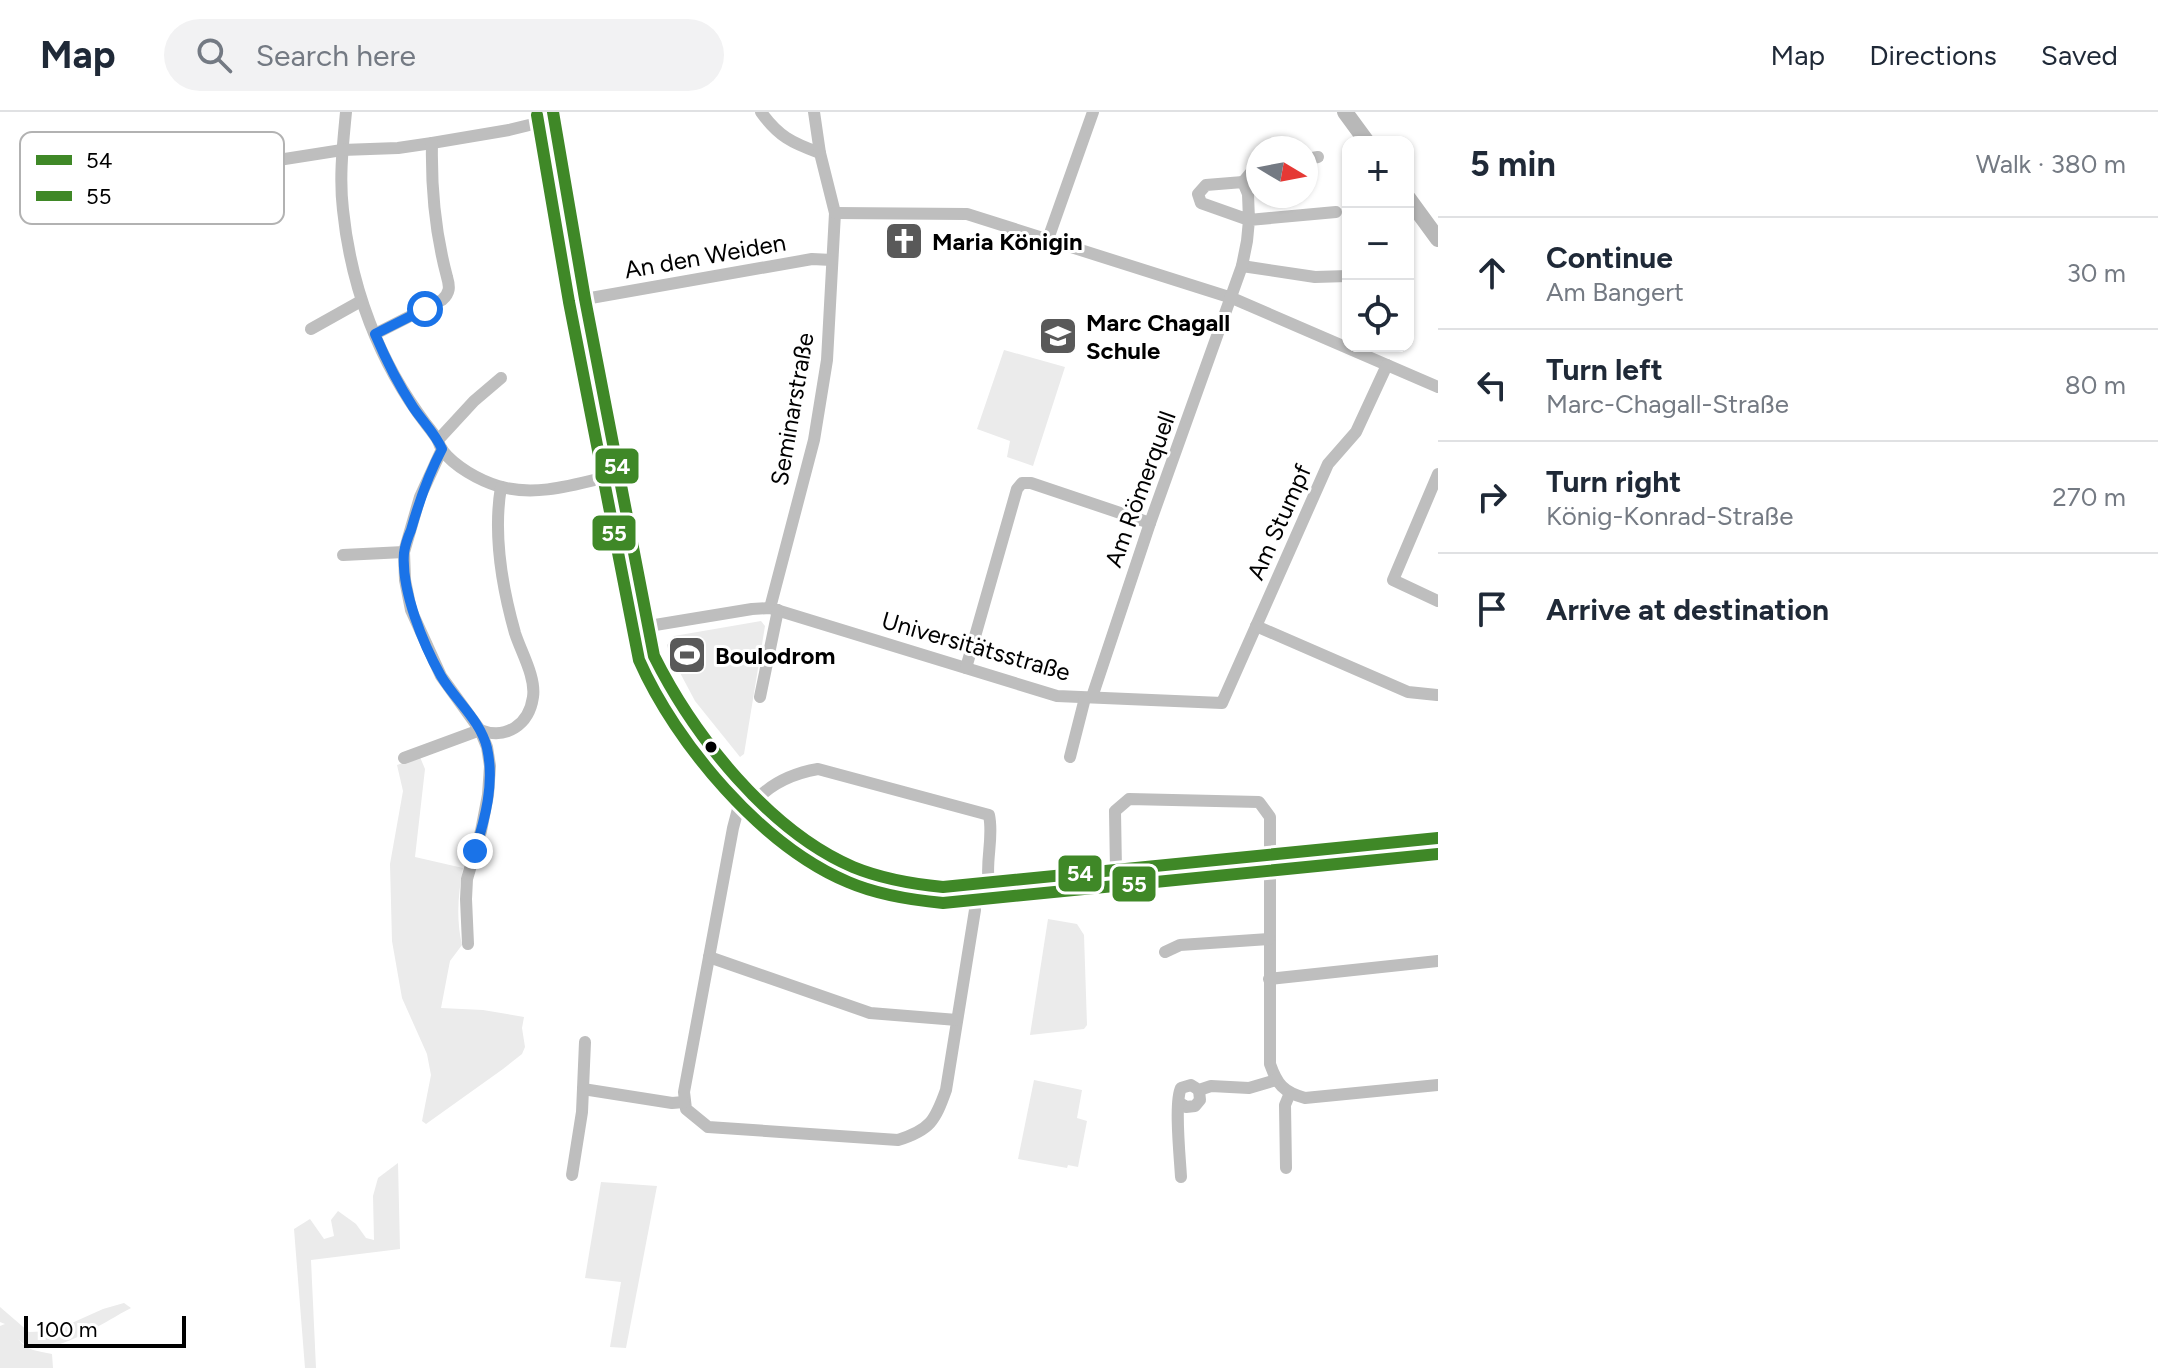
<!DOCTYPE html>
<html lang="en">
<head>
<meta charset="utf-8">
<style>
  :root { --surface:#fff; --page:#f2f2f3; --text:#1f2937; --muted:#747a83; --line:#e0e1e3 }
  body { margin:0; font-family:Figtree,sans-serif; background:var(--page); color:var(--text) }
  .controls { position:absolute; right:24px; top:24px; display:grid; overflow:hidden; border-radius:16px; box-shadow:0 2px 6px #0004 }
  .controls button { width:72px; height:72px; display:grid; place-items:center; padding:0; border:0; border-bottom:2px solid var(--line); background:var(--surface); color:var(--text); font:40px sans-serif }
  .compass { position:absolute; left:1246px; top:24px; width:72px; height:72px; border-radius:50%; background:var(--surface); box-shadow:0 2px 6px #0004; rotate:100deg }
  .scale { position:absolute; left:24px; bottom:20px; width:162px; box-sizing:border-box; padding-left:8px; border:4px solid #000; border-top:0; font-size:22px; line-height:28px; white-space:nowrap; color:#000; -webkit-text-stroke:6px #fff; paint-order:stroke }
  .stop { position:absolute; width:24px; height:24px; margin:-18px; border:6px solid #1a73e8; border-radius:50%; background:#fff }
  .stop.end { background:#1a73e8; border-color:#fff; box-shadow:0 2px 8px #0008 }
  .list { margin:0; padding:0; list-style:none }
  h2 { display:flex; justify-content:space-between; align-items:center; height:104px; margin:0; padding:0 32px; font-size:34px }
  h2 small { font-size:26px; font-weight:400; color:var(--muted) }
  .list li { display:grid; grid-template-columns:52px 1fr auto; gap:24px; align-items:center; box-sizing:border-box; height:112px; padding:0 32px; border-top:2px solid var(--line) }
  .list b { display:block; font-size:30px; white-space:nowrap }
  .list p { margin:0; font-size:26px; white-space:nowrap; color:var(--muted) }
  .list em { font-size:26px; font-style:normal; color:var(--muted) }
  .icon { flex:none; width:44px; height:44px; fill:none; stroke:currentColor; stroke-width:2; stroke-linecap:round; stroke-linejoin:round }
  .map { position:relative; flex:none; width:1438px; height:1256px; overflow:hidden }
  header { display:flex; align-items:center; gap:48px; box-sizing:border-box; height:112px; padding:0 40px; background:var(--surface); border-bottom:2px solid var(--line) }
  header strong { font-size:38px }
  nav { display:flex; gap:44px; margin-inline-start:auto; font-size:28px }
  .search { width:560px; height:72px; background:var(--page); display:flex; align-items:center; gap:20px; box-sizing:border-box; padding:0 28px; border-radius:44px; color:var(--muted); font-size:30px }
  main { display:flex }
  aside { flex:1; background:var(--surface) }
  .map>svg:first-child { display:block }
  .green { fill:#ebebeb }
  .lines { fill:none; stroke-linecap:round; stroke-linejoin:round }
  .minor { stroke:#bebebe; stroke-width:12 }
  .secondary { stroke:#b8b8b8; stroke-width:16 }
  .bus-1-casing { stroke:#fff; stroke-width:18 }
  .bus-2-casing { stroke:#fff; stroke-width:18 }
  .bus-1 { stroke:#3f8827; stroke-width:12 }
  .bus-2 { stroke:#3f8827; stroke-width:12 }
  .route { stroke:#1a73e8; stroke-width:10 }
  .bus-dot { fill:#000; stroke:#fff; stroke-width:3 }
  .labels { text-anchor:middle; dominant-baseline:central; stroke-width:6; stroke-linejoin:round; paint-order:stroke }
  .poi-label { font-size:24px; font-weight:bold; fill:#000; stroke:#fff; text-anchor:start }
  .street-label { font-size:24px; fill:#000; stroke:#fff }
  .key { fill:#fff; stroke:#b2b2b2; stroke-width:2 }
  .key-label { font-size:22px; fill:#000 }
  .line-badge { stroke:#fff; stroke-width:3 }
  .badge-label { font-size:22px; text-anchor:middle; font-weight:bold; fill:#fff }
</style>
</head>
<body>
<header>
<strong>Map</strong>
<div class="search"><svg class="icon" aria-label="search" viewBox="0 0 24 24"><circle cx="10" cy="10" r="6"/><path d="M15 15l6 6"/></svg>Search here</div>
<nav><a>Map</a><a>Directions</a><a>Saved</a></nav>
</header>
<main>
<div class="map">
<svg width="1438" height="1256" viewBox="0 0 1438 1256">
  <rect width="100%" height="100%" fill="#fff"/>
  <g class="green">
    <polygon points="1004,238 1065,255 1033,354 1007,345 1010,329 977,317"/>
    <polygon points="761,509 765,514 744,642 740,645 695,589 669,540 667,533 674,524"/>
    <path d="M420 645 425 657 415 745 463 756C458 782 456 807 462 833L450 849 441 896 483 898 524 905 522 916 525 935 522 942 503 957 426 1012 422 1009 431 963 427 942 402 886 392 829 390 752 403 679 397 653Z"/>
    <polygon points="1048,807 1077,812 1084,823 1087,913 1084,917 1030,923"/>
    <polygon points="1034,968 1082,978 1077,1006 1087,1009 1078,1055 1068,1053 1067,1056 1018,1047"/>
    <polygon points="398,1051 400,1137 311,1148 316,1256 305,1256 294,1117 310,1107 324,1127 334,1124 331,1108 338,1099 356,1112 366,1126 374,1128 373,1084 378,1066"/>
    <polygon points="601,1070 657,1074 626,1236 610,1235 621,1170 585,1166"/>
    <path d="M124 1191 131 1196C104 1210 72 1233 41 1236 32 1237 24 1233 18 1227 27 1239 38 1239 52 1242L53 1256H0V1214L5 1212 0 1210V1195L29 1220 54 1219 103 1197Z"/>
  </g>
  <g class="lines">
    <g class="minor">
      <path d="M346 0C343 32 339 65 343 98 351 176 379 250 426 312 430 317 434 322 437 327 439 330 440 335 442 338 455 355 479 368 498 374 538 386 579 371 619 362"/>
      <path d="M553 0 585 187 654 544C689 623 766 709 842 750 873 766 909 772 943 775L1269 744 1438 726"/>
      <path d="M761 0C778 24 792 31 820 41L835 101 827 248 814 328 770 496"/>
      <polyline points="814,0 820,41"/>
      <polyline points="1306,47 1318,45"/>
      <polyline points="272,49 342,38 398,36 432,31 509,18 554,7"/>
      <polyline points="1243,70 1258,52"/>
      <polyline points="835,101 967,102 1232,186 1438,275"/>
      <polyline points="1048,127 1093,0"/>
      <polyline points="1242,154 1315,165 1348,164"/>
      <polyline points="585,187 812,147 832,148"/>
      <polyline points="311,217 361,189"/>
      <path d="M375 222 442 188C450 181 450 175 447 165 435 120 431 78 432 31"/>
      <polyline points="438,328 474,289 501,266"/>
      <polyline points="442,337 420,385 404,440 405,468 411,498 441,564 480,618 487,635 490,654 488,683 481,719 467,767 466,787 468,832"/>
      <polyline points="1438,362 1393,468 1438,489"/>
      <polyline points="343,443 404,440"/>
      <polyline points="649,514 752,497 770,496 1057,584 1222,591 1328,352 1356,320 1387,253"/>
      <polyline points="1256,514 1408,580 1437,583"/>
      <polyline points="966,556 1017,377 1022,371 1031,371 1150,411"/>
      <polyline points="760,585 778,498"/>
      <polyline points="1092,585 1150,411 1242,154 1247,129 1249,108 1248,82 1243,70 1206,73 1198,82 1201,91 1249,108 1336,100"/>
      <polyline points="1070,645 1085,586"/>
      <path d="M404 646 480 618C506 628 529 613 533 585 536 565 521 540 515 521 502 475 493 422 501 375"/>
      <path d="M752 681 738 697 733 716 684 980 686 997 708 1015 898 1028C930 1018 935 1009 946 978L975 798 971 773"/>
      <path d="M758 686C775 669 795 661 818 657L989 703C994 726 985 749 989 772"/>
      <path d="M1116 759 1115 699 1129 687 1259 690 1270 705V952C1277 972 1283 980 1305 986L1438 973"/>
      <polyline points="1165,840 1180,833 1269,827"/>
      <polyline points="709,845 870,901 957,908"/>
      <polyline points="1269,867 1438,849"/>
      <polyline points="583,977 672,991 684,990"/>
      <polyline points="1180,991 1186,995 1195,994 1200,988 1199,978"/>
      <polyline points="1286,1056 1285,993 1290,981"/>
      <polyline points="572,1063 582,1000 585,930"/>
      <path d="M1181 1065C1180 1046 1174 990 1181 976L1191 973 1199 978 1211 974 1249 976 1276 968"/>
    </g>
    <g class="secondary">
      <polyline points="1345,0 1367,30"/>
      <polyline points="1408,86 1438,127"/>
    </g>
    <g class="bus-1-casing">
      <path id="bus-1" d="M553 0 585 187 654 544C694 624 769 719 853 755 882 767 912 772 943 775L1438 726"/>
    </g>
    <g class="bus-2-casing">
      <path id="bus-2" d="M537 3 569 190 639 548C676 632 762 734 848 770 878 783 911 788 943 791L1438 742"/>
    </g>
    <use href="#bus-1" class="bus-1"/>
    <use href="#bus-2" class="bus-2"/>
  </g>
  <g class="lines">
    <path class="route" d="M425 197 375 222C386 248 398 272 413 295 423 310 435 321 442 337 428 363 419 390 411 418 408 425 405 434 404 441 401 478 423 532 441 564 455 588 481 609 487 636 495 671 485 707 475 739"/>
  </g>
  <defs>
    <g id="church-square" transform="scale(2)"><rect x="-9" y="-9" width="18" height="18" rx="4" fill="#595959" stroke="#fff"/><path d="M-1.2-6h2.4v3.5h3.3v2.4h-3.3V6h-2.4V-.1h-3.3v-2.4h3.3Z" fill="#fff"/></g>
    <g id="school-square" transform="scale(2)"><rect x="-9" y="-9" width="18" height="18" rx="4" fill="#595959" stroke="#fff"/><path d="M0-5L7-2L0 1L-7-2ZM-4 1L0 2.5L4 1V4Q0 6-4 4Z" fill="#fff"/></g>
    <g id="stadium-square" transform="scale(2)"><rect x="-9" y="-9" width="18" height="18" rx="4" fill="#595959" stroke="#fff"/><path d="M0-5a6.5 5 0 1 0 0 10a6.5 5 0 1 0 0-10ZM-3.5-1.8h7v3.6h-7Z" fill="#fff"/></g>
  </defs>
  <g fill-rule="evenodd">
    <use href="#church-square" x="904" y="129"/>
    <use href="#school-square" x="1058" y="224"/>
    <use href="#stadium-square" x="687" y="543"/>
  </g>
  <circle class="bus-dot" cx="711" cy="635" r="7"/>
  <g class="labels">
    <g class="poi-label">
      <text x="932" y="129">Maria Königin</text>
      <text x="1086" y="210">Marc Chagall<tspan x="1086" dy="28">Schule</tspan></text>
      <text x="715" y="543">Boulodrom</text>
    </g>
    <g class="street-label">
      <text transform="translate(705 144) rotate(-10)">An den Weiden</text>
      <text transform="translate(792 297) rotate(-80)">Seminarstraße</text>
      <text transform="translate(1140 377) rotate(-70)">Am Römerquell</text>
      <text transform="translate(1279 410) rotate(-66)">Am Stumpf</text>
      <text transform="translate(976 534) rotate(16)">Universitätsstraße</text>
    </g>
  </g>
  <rect x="20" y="20" width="264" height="92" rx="12" class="key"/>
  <rect x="36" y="43" width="36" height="10" fill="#3f8827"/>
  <rect x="36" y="79" width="36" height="10" fill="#3f8827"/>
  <g class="key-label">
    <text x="86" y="56">54</text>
    <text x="86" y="92">55</text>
  </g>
  <g class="line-badge">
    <rect x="594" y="335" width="46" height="38" rx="8" fill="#3f8827"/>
    <rect x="591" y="402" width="46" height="38" rx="8" fill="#3f8827"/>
    <rect x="1057" y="742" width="46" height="39" rx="8" fill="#3f8827"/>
    <rect x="1111" y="753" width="46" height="38" rx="8" fill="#3f8827"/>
  </g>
  <g class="badge-label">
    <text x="617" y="362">54</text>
    <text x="614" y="429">55</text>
    <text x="1080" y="769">54</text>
    <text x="1134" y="780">55</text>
  </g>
</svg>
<div class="controls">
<button>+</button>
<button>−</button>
<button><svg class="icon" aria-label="locate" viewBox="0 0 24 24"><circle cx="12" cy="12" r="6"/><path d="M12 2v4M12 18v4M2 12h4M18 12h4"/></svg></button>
</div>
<svg class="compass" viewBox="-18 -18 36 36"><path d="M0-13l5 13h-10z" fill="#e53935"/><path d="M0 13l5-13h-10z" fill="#747a83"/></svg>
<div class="scale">100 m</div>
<div class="stop" style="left:425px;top:197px"></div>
<div class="stop end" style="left:475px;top:739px"></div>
</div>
<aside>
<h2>5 min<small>Walk · 380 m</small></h2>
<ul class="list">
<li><svg class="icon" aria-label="ahead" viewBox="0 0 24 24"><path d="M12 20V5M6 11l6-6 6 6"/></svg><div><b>Continue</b><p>Am Bangert</p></div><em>30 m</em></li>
<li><svg class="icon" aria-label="left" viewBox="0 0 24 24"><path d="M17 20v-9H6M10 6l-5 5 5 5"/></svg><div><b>Turn left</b><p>Marc-Chagall-Straße</p></div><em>80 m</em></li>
<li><svg class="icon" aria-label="right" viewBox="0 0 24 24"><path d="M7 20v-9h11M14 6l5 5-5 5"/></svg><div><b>Turn right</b><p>König-Konrad-Straße</p></div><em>270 m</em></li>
<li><svg class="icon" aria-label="arrive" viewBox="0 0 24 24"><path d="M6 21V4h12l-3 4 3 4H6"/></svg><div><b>Arrive at destination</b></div></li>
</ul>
</aside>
</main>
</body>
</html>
